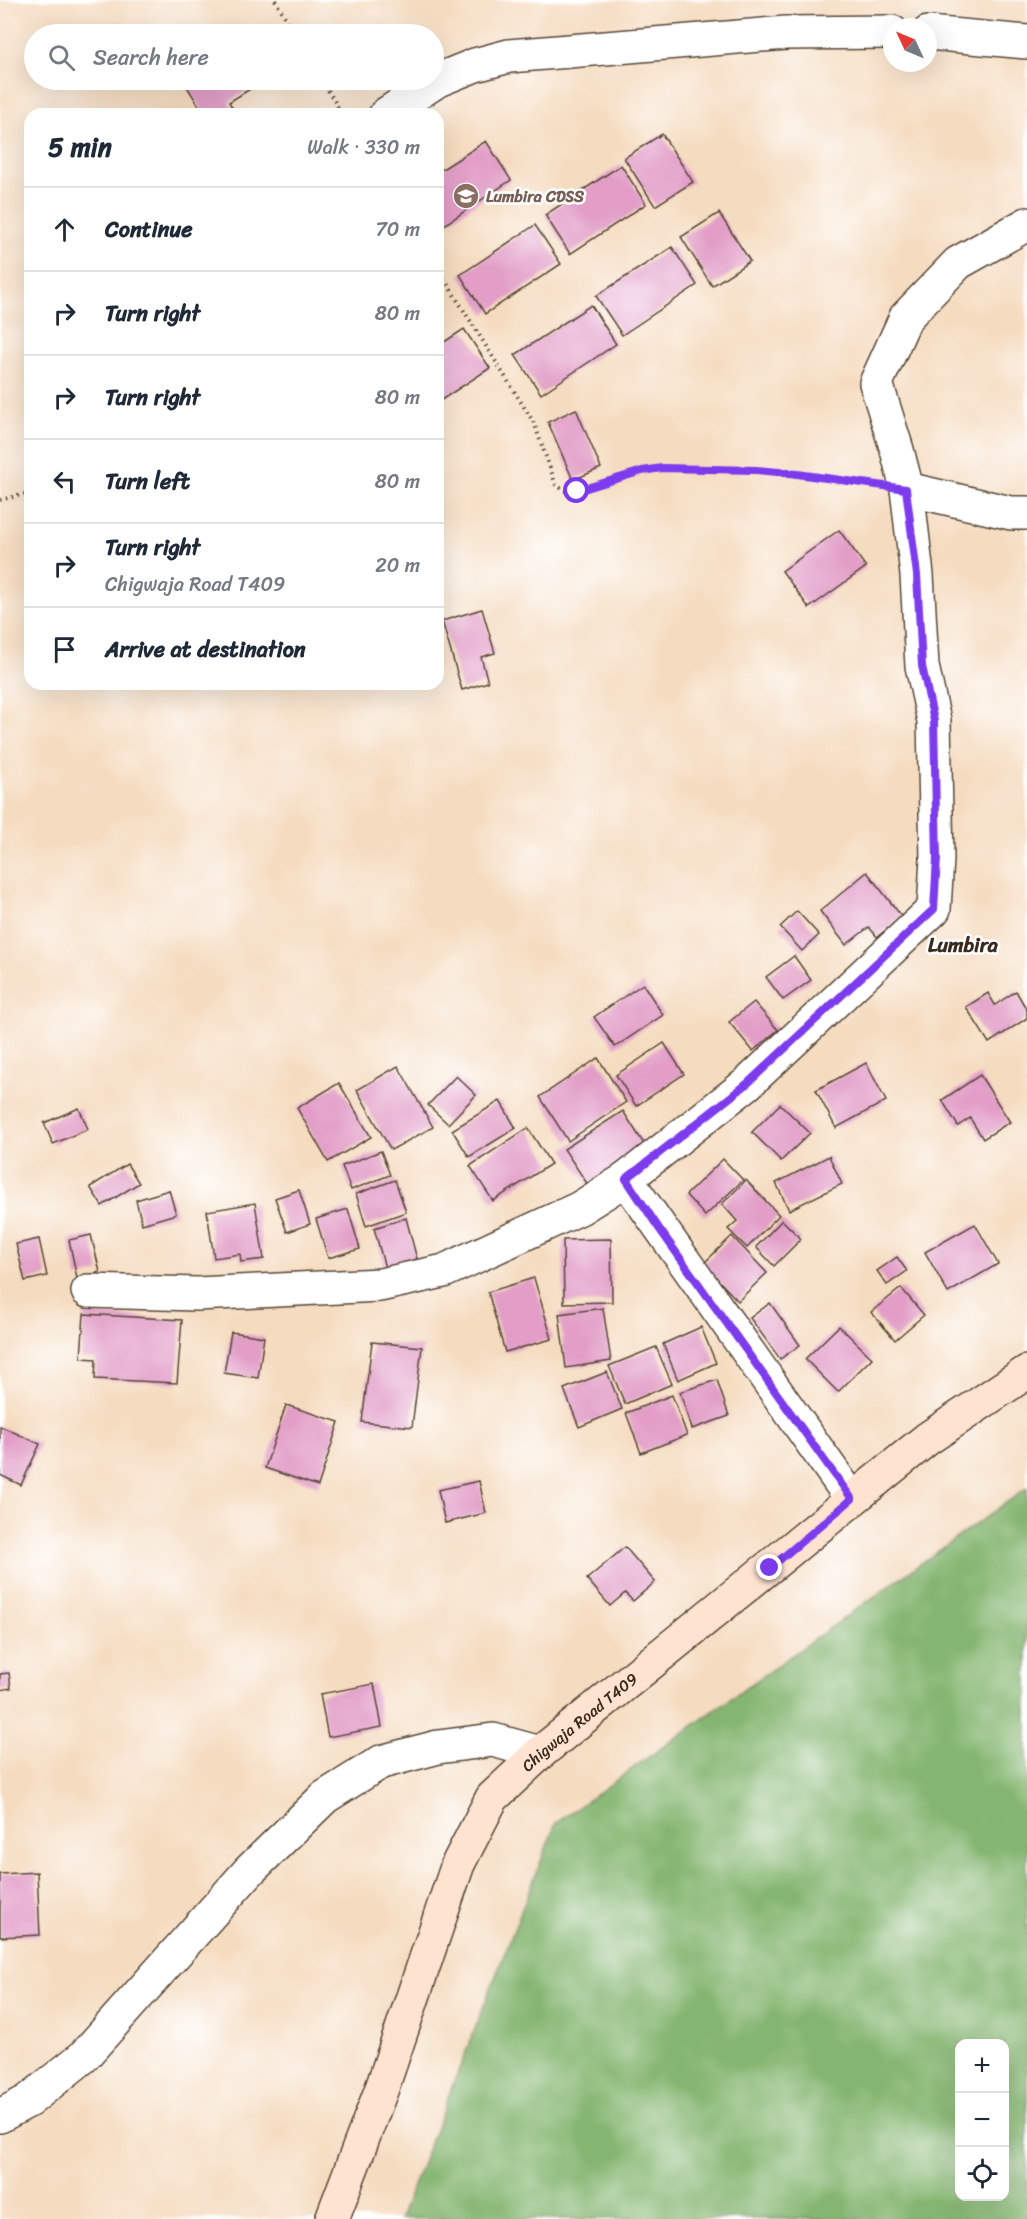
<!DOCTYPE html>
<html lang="en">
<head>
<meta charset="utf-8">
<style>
  :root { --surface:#fff; --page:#f6f6f7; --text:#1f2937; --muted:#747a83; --line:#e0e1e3 }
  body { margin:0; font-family:Sriracha,sans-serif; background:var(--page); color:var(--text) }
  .controls { position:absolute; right:18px; bottom:18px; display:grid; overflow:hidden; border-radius:12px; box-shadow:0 6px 24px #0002 }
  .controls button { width:54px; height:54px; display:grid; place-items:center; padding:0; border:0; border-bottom:2px solid var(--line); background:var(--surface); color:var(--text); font:30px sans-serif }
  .compass { position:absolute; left:883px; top:18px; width:54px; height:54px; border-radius:50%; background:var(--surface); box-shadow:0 6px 24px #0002; rotate:314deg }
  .stop { position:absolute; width:18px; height:18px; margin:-14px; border:4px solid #7c3aed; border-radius:50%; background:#fff }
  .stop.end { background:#7c3aed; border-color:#fff; box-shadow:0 2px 6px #0008 }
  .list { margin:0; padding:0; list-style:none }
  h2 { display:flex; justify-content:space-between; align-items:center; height:78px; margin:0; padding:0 24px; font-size:26px }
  h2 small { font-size:20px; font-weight:400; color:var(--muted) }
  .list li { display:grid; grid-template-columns:39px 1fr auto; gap:18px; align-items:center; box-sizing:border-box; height:84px; padding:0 24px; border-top:2px solid var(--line) }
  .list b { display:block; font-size:22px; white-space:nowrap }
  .list p { margin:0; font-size:20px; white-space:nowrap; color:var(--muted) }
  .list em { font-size:20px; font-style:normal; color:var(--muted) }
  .icon { flex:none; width:33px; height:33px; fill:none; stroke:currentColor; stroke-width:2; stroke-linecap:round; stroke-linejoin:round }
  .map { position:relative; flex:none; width:1027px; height:2219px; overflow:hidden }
  .search { position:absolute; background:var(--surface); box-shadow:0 6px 24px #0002; left:24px; top:24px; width:420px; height:66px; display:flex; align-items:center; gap:15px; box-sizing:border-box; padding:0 21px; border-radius:33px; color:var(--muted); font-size:22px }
  .panel { position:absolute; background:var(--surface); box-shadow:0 6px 24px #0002; left:24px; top:108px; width:420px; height:582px; border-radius:18px }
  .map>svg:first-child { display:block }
  .forest { fill:#85b671; stroke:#607048; stroke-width:1.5; fill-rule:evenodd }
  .building { fill:#e29ec7 }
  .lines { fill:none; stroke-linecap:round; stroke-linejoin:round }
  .street-casing { stroke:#574536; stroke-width:36 }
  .secondary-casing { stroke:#574536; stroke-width:36 }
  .path { stroke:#574536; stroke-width:4; stroke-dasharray:1.5 4.5; stroke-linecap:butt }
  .street { stroke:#fff; stroke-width:33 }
  .secondary { stroke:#fee3d1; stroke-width:33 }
  .route { stroke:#7c3aed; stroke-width:8 }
  .labels { text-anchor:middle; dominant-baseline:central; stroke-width:5; stroke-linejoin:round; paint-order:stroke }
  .education-label { font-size:16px; font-weight:bold; fill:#785e54; stroke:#fff; text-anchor:start }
  .street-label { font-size:16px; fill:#3b2a1e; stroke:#fff }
  .quarter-label { font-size:20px; font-weight:bold; fill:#3b2a1e; stroke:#fff }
</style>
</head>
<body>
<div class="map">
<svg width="1027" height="2219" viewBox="0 0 1027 2219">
  <rect width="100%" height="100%" fill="#fff"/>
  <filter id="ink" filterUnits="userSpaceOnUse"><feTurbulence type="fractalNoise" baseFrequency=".0167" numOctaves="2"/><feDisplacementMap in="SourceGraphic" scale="12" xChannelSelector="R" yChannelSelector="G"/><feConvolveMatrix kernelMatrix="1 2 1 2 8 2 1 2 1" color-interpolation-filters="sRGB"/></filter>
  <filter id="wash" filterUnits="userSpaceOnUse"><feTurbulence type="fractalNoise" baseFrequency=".008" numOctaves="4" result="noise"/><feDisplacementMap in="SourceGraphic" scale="24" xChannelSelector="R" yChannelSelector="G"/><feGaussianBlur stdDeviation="1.35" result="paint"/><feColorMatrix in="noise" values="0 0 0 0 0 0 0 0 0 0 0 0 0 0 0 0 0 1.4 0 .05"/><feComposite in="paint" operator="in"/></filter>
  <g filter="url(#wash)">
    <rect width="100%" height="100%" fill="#f5dcc0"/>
    <path class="forest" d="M1027 1488V2219H400L556 1823ZM960 2044H1004V2196H960Z"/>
    <g id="blocks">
      <g class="building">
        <polygon points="183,80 261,80 263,81 229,102 236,114 204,114"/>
        <polygon points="662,134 693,182 655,206 624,158"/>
        <polygon points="486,141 511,180 438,229 438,172"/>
        <polygon points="621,165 646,204 570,254 545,215"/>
        <polygon points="719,213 750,261 712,286 681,237"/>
        <polygon points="535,225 561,264 485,314 460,275"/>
        <polygon points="672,247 697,285 622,335 596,296"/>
        <polygon points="591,305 616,344 541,394 515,355"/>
        <polygon points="464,329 490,368 438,402 438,346"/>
        <polygon points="576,409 601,468 573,480 548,422"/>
        <polygon points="839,530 866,567 809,608 782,571"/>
        <polygon points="482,609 495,653 481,657 488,682 462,690 442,621"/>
        <polygon points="867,872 902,917 877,937 869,927 846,945 820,911"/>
        <polygon points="797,911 819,935 802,951 780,927"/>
        <polygon points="794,956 811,980 783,1000 766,977"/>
        <polygon points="643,984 663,1015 615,1047 594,1017"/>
        <polygon points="1016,991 1027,1010 1027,1018 989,1043 966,1007 988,993 995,1005"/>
        <polygon points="754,1002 778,1030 753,1051 729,1022"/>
        <polygon points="664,1043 684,1074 636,1106 616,1075"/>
        <polygon points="598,1058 626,1102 568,1141 540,1097"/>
        <polygon points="866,1063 886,1101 836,1128 816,1090"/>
        <polygon points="398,1066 433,1127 391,1150 357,1090"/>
        <polygon points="980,1075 1010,1122 983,1139 970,1118 958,1126 942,1100"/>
        <polygon points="456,1076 476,1095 448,1124 428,1105"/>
        <polygon points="339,1083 371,1137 328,1162 297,1108"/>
        <polygon points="500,1101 516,1128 469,1157 452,1130"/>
        <polygon points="780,1104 810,1133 781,1161 752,1132"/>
        <polygon points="79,1108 88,1129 53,1144 44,1123"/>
        <polygon points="623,1111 646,1147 588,1185 564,1149"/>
        <polygon points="528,1128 551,1164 493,1201 470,1166"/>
        <polygon points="381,1151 390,1175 351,1190 342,1166"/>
        <polygon points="829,1156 842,1184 789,1210 776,1183"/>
        <polygon points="723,1159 743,1180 705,1216 686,1195"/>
        <polygon points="127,1164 139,1183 102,1206 90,1187"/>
        <polygon points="395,1180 406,1212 366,1226 356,1194"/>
        <polygon points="746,1180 779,1215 747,1248 728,1229 737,1221 722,1204"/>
        <polygon points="169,1190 176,1214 142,1224 136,1200"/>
        <polygon points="299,1190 310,1224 287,1232 275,1198"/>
        <polygon points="255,1203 264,1259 241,1262 240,1254 214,1258 207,1211"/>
        <polygon points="348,1209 360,1249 328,1258 316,1219"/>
        <polygon points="406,1218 417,1259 385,1268 374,1228"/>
        <polygon points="782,1220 801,1239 774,1266 756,1247"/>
        <polygon points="975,1224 998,1264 948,1293 925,1252"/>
        <polygon points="91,1235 100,1272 77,1278 69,1240"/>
        <polygon points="732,1236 767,1273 738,1301 703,1264"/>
        <polygon points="39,1239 47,1276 25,1281 16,1244"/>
        <polygon points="611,1239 612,1302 564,1303 563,1240"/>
        <polygon points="897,1257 907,1271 887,1285 877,1271"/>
        <polygon points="534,1278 552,1339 505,1352 488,1292"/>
        <polygon points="901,1288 924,1315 895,1340 871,1312"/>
        <polygon points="770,1303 800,1345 780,1359 750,1318"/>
        <polygon points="603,1308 611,1361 566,1368 559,1314"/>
        <polygon points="84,1314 182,1320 177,1383 95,1379 96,1359 81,1358"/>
        <polygon points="839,1326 872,1358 838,1392 805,1359"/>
        <polygon points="701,1327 716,1363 678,1380 663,1344"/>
        <polygon points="231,1332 264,1337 258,1378 224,1373"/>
        <polygon points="372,1342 422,1347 412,1427 362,1422"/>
        <polygon points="656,1347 672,1384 625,1404 609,1366"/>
        <polygon points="607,1372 622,1409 579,1427 564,1389"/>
        <polygon points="717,1380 729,1416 692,1429 680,1392"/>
        <polygon points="672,1395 687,1435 641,1453 626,1413"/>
        <polygon points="286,1405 339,1422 318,1486 265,1468"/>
        <polygon points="0,1426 40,1444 21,1485 0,1475"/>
        <polygon points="479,1481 486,1513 445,1523 438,1490"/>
        <polygon points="625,1547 655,1582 633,1601 625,1593 610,1606 587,1579"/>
        <polygon points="9,1673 11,1688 0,1690 0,1674"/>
        <polygon points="374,1684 382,1727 328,1737 320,1694"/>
        <polygon points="37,1872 40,1935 0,1937 0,1874"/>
      </g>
    </g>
  </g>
  <g filter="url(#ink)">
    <use href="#blocks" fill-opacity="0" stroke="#574536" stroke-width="1.5"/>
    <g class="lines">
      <g class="street-casing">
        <g id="street">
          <polyline points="928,33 1027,42"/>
          <polyline points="386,114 438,80 475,65 509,56 786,33 892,32"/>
          <polyline points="907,489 1011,513 1027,513"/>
          <polyline points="626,1179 852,1499"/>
          <polyline points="88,1291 197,1294 380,1285 444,1271 580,1208 626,1179 747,1084 934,909 937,859 934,721 922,666 917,575 907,489 897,450 876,383 906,317 958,263 1027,224"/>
          <polyline points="0,2116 28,2101 83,2057 249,1871 325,1797 381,1762 438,1747 493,1740 540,1753"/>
        </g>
      </g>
      <g class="secondary-casing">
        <g id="secondary">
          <path id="s1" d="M332 2219 382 2088 458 1864 492 1798 540 1753 927 1439 1027 1372"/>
        </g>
      </g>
      <g class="path">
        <polyline points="275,0 295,34"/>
        <polyline points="322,80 342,114"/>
        <polyline points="438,269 534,423 556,485 567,492 577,491 642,471 662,468 756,470 873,484"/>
        <polyline points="0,500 30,493"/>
      </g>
      <use href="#street" class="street"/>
      <use href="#secondary" class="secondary"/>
    </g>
  </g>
  <g class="lines" filter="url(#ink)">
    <polyline class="route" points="577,491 642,471 662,468 756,470 790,473 906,489 917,575 922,666 934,721 937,858 934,909 747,1084 626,1179 658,1227 852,1499 770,1568"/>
  </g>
  <defs>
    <g id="school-disc" transform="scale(1.35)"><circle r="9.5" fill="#8d6e63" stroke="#fff"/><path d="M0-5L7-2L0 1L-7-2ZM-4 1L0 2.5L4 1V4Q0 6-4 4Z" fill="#fff"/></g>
  </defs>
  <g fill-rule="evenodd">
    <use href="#school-disc" x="466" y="196"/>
  </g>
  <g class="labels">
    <g class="education-label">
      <text x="486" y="196">Lumbira CDSS</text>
    </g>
    <g class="street-label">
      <text stroke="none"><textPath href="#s1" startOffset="567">Chigwaja Road T409</textPath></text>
    </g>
    <g class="quarter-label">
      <text x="963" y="945">Lumbira</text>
    </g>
  </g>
</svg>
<div class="controls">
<button>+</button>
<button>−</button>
<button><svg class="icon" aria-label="locate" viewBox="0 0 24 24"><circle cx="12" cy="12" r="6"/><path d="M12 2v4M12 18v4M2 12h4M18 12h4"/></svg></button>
</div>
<svg class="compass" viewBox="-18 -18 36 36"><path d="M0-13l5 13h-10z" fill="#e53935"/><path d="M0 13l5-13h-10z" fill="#747a83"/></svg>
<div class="stop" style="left:577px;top:491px"></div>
<div class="stop end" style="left:770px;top:1568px"></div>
<div class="search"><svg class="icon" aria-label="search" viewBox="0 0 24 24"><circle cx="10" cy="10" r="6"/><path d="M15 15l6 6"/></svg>Search here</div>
<section class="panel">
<h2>5 min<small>Walk · 330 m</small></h2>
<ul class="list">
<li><svg class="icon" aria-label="ahead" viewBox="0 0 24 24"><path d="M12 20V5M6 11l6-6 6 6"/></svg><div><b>Continue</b></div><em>70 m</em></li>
<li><svg class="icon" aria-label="right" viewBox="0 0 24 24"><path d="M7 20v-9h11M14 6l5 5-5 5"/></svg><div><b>Turn right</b></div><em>80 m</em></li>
<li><svg class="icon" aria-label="right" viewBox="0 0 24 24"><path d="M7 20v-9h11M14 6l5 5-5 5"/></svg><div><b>Turn right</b></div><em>80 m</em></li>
<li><svg class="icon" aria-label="left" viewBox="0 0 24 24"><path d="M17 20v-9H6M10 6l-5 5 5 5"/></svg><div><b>Turn left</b></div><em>80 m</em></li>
<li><svg class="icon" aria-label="right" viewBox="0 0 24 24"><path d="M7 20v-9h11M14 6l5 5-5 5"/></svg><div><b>Turn right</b><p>Chigwaja Road T409</p></div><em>20 m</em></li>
<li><svg class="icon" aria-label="arrive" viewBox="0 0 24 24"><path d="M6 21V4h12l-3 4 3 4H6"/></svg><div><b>Arrive at destination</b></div></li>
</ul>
</section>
</div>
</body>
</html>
